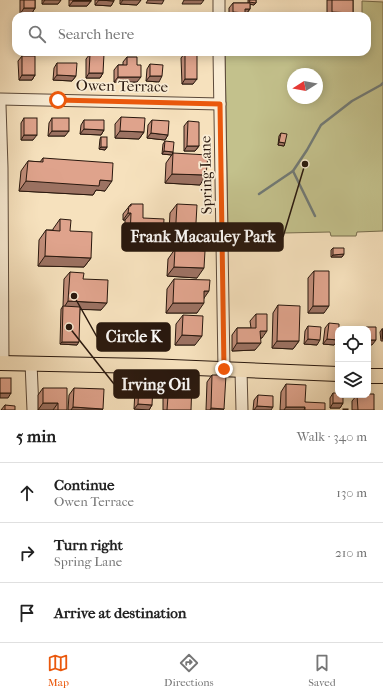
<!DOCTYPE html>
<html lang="en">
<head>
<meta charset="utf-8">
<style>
  :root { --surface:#fff; --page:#f6f6f6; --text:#222; --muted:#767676; --line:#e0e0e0; --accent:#ea580c }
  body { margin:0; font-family:"IM FELL French Canon",serif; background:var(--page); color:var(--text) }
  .controls { position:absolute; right:12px; bottom:12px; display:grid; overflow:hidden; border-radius:8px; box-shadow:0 2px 10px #0003 }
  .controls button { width:36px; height:36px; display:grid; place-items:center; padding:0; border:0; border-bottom:1px solid var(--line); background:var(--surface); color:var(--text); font:20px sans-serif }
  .compass { position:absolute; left:287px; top:68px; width:36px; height:36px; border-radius:50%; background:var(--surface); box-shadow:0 2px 10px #0003; rotate:259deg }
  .stop { position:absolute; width:12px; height:12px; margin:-9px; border:3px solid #ea580c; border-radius:50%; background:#fff }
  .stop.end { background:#ea580c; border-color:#fff; box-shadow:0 1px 4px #0008 }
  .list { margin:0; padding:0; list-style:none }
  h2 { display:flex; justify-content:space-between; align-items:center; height:52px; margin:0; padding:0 16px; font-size:17px }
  h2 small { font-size:13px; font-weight:400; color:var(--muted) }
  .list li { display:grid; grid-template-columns:26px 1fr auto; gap:12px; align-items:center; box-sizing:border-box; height:60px; padding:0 16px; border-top:1px solid var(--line) }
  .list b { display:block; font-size:15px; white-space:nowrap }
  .list p { margin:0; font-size:13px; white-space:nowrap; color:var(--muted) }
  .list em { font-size:13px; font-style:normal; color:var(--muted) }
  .icon { flex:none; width:22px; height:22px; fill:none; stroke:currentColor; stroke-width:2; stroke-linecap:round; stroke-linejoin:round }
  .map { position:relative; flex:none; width:383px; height:410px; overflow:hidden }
  .search { position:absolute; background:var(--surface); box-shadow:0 2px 10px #0003; left:12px; right:12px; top:12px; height:44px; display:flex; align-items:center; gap:10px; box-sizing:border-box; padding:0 14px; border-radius:12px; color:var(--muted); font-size:15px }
  .sheet { height:232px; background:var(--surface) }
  nav { display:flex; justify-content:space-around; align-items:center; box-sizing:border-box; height:56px; border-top:1px solid var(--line); background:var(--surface); font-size:11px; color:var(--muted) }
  nav a { display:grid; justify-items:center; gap:2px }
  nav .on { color:var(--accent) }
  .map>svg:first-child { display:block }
  .green { fill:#c3c18c; stroke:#766c4d; fill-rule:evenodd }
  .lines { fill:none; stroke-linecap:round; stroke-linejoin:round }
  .stream { stroke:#717a76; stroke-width:2.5 }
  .minor-casing { stroke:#5c4a3a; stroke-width:13 }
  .major-casing { stroke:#29180e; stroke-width:16 }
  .minor { stroke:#f9ecd4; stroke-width:11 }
  .major { stroke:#f6e1bd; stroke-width:14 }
  .wall { fill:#c08c78; stroke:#29180e }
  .shaded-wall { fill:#9c7262; stroke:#29180e }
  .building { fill:#dfa38c; stroke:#29180e }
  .route { stroke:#ea580c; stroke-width:5 }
  .labels { text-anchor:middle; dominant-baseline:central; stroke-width:3.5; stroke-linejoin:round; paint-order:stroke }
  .street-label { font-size:15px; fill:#29180e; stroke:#f9ecd4 }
  .leader { fill:none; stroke:#29180e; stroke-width:1.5 }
  .callout-dot { fill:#29180e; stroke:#f9ecd4; stroke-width:1.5 }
  .callout { fill:#29180e; stroke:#29180e; stroke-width:1.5 }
  .callout-label { font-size:16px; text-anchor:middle; font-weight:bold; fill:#fff }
</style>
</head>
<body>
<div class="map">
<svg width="383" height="410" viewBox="0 0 383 410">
  <rect width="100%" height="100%" fill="#f6e1bd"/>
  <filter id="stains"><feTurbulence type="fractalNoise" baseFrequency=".005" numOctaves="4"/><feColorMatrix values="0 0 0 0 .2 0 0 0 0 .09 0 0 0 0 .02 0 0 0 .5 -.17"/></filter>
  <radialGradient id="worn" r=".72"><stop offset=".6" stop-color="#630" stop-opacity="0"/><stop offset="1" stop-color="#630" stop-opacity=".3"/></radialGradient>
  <path class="green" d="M362 1 383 2V231L357 232 356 236H331L330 232 238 234 228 231 225 52H367V16H362ZM293 74H317V98H293Z"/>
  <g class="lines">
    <g class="stream">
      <polyline points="259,194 293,171"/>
      <polyline points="315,216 293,171 307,150 321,125 352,101 381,85 383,83"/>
    </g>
    <g class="minor-casing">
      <g id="minor">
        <polyline points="219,0 219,16"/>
        <polyline points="219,52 224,369"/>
        <polyline points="0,99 220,104"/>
        <polyline points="0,105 2,168 3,363"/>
        <polyline points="31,363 33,410"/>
        <polyline points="241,370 242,410"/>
      </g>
    </g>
    <g class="major-casing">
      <g id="major">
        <polyline points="0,363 148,366 338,374"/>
        <polyline points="368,376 383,376"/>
      </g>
    </g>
    <use href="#minor" class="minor"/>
    <use href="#major" class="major"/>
  </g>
  <g class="wall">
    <polygon points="20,0 35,0 35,8 32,13 20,14"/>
    <polygon points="42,0 61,0 58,4 42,4"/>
    <polygon points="69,0 91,0 91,1 87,6 69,6"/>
    <polygon points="95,0 114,0 111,6 95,5"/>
    <polygon points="120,0 141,0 137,5 120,4"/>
    <polygon points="248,0 256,0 256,3 254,5 250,4 250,9 246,14 244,14 243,16 229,16 229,8 233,3 248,3"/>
    <polygon points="327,0 353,0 353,13 351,16 327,16"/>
    <polygon points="185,53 193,84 182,84 181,58"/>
    <polygon points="90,54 103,73 100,78 86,78 86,59"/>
    <polygon points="22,56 35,75 32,80 19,80 18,61"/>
    <polygon points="127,57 137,65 137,82 114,82 114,70 118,65 123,65 123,62"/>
    <polygon points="57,63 76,76 72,81 53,80 54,68"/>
    <polygon points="150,64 159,82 146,81 147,69"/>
    <polygon points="121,117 144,132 139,139 115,138 115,124"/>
    <polygon points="24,118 33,140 21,140 21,123"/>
    <polygon points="52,118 65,136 48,136 49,123"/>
    <polygon points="84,120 104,130 101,135 80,134 81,125"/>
    <polygon points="152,120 168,135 165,140 147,138 148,125"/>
    <polygon points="188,121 199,146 195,151 184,151 184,126"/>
    <polygon points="281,133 284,146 278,145 279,136"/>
    <polygon points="101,137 107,147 105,150 99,149 100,139"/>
    <polygon points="165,141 173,152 172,155 162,154 163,144"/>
    <polygon points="173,153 200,185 165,183 166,163"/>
    <polygon points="43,158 105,191 96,190 93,195 19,191 21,171 28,161 40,162"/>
    <polygon points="131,204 143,218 163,238 158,245 148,245 146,247 140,247 140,245 125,244 125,220 123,220 123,214"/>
    <polygon points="177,204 195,240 188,250 168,249 170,213"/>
    <polygon points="60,219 91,258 84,267 38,266 39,240 46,230 53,230 53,229"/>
    <polygon points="333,248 344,254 342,257 331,257 331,250"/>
    <polygon points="175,249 197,278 167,276 168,259"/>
    <polygon points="314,271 324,313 308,313 308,278"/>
    <polygon points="70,272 83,279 101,310 80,309 77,345 60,344 61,309 63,306 64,279"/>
    <polygon points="174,279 204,298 197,313 166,313 167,289"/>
    <polygon points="278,305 299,341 293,349 272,348 273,313"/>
    <polygon points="256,314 262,338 260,338 255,350 232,351 232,335 237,328 251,328 250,321"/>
    <polygon points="183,315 195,345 175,345 176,324"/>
    <polygon points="329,323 334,345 323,344 325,328"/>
    <polygon points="308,326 317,345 304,344 305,331"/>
    <polygon points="382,329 383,329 383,341 381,341 380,332"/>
    <polygon points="212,375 224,409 223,410 206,410 207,382"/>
    <polygon points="169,382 191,410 163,410 163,389"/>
    <polygon points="286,384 305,402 325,410 280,410 281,392"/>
    <polygon points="139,385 152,405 149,410 134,409 135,390"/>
    <polygon points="43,388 67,410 38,410 38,395"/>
    <polygon points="74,388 102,410 68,410 69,395"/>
    <polygon points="333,393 343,403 340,408 330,408 330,398"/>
    <polygon points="258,395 271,410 253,410 254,400"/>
    <polygon points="357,395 368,395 374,410 352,410 352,401"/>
    <polygon points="5,405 15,410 1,410"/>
  </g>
  <g class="shaded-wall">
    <polygon points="45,0 61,0 58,4 42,4"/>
    <polygon points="99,0 114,1 111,6 95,5"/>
    <polygon points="123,0 141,0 137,5 120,4"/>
    <polygon points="148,0 164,0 162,4 146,3"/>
    <polygon points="184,0 204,0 201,4 182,4"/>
    <polygon points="73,1 91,1 87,6 69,6"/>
    <polygon points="249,2 256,3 254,5 248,4"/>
    <polygon points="24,8 35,8 32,13 20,14"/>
    <polygon points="245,9 250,9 246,14 244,14 243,16 230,16 233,12"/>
    <polygon points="332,12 353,13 351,16 329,16"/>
    <polygon points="89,73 103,73 100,78 86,78"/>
    <polygon points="22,75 35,75 32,80 19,80"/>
    <polygon points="57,75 76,76 72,81 53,80"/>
    <polygon points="150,76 162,76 159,82 146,81"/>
    <polygon points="118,77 141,77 137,82 114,82"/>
    <polygon points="185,79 197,79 193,84 182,84"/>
    <polygon points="84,129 104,130 101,135 80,134"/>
    <polygon points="52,131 69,131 65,136 48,136"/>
    <polygon points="120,131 144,132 139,139 115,138"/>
    <polygon points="151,133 168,135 165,140 147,138"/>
    <polygon points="24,135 37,135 33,140 21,140"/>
    <polygon points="279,142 285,143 284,146 278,145"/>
    <polygon points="187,146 199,146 195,151 184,151"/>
    <polygon points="101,147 107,147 105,150 99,149"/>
    <polygon points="164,151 173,152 172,155 162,154"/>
    <polygon points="172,174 206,175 200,185 165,183"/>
    <polygon points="100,180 112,181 105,191 96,190 93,195 19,191 26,181"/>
    <polygon points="128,213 131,213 125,220 123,220"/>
    <polygon points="130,237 145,237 140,245 125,244"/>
    <polygon points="152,238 163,238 158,245 148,245 146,247 140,247 145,240"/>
    <polygon points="175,239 195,240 188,250 168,249"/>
    <polygon points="344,254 342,257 331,257 333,255"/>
    <polygon points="45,256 91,258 84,267 38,266"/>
    <polygon points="174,267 204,268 197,278 167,276"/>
    <polygon points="204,291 209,291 202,301"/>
    <polygon points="68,301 107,303 101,310 63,309"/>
    <polygon points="173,303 204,303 197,313 166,313"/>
    <polygon points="313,306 329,306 324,313 308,313"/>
    <polygon points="260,331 267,331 262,338 255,338"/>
    <polygon points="182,335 202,336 195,345 175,345"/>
    <polygon points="308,339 320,340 317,345 304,344"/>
    <polygon points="327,339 338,340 334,345 323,344"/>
    <polygon points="368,340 376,340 372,345 368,345"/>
    <polygon points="277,341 299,341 293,349 272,348"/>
    <polygon points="62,342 79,342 77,345 60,344"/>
    <polygon points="237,343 261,343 255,350 232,351"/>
    <polygon points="0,393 11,393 8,398 0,398"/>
    <polygon points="43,403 58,403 53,410 38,410"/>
    <polygon points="333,403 343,403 340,408 330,408"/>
    <polygon points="138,404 152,405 149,410 134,409"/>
    <polygon points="257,406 273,407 271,410 254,410"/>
    <polygon points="73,407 103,409 102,410 71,410"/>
    <polygon points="286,407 305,407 304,410 284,410"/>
    <polygon points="211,408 224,409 223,410 210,410"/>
  </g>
  <g class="building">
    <rect x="24" y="0" width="11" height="8"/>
    <rect x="73" y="0" width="18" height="1"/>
    <polygon points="99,0 114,0 114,1"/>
    <polygon points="250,0 256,0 256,3 249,2"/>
    <polygon points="332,0 353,0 353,13 332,12"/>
    <polygon points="233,3 250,3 250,9 245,9 245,13 233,12"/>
    <rect x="185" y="53" width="12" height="26"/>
    <polygon points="90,54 104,54 103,73 89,73"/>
    <rect x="22" y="56" width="13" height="19"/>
    <polygon points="127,57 137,57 137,65 141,65 141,77 118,77 118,65 127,65"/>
    <polygon points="57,63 77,63 76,76 57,75"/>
    <polygon points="150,64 163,65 162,76 150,76"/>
    <polygon points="121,117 145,118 144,132 120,131"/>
    <rect x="24" y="118" width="13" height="17"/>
    <rect x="52" y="118" width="17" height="13"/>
    <polygon points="84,120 104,120 104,130 84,129"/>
    <polygon points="152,120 169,121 168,135 151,133"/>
    <polygon points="188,121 199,122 199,146 187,146"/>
    <polygon points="281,133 287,134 285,143 279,142"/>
    <rect x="101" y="137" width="6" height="10"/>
    <polygon points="165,141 174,142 173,152 164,151"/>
    <polygon points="173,153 208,155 206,175 172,174"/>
    <polygon points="43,158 113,163 112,181 100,180 99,186 26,181 28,161 43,162"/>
    <polygon points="131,204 143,204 143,218 164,219 163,238 152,238 152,240 145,240 145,237 130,237 131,213 128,213 129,206 131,206"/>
    <polygon points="177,204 197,205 195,240 175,239"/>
    <polygon points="60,219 71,220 70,231 92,232 91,258 45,256 46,230 60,231"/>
    <polygon points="333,248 344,248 344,254 333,255"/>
    <polygon points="175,249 205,251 204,268 174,267"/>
    <polygon points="314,271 329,271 329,306 313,306"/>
    <polygon points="70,272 84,273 83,279 108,280 107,303 68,301"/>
    <polygon points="174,279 210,280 209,291 204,291 204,303 173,303"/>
    <polygon points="278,305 300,306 299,341 277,341"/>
    <polygon points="63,306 80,307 79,342 62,342"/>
    <polygon points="256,314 267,314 267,331 260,331 261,343 237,343 237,328 256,328"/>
    <polygon points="183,315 203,316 202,336 182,335"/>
    <polygon points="329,323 339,324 339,329 338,329 338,340 327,339"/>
    <polygon points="308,326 321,327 320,340 308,339"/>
    <rect x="347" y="327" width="11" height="2"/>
    <polygon points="366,327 376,327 376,340 368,340 368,329 366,329"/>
    <rect x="382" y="329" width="1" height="10"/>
    <polygon points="212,375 226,375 224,409 211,408"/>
    <rect x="0" y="378" width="11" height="15"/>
    <polygon points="169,382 192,382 191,410 167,410"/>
    <polygon points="286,384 306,385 305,402 325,403 325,410 305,410 305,407 286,407"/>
    <polygon points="139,385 153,386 152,405 138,404"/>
    <polygon points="43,388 67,388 67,410 58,410 58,403 43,403"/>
    <polygon points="74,388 104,389 103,409 73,407"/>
    <polygon points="333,393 338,393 338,395 343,395 343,403 333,403"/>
    <polygon points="368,394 374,394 374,410 358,410 357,395 368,395"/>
    <polygon points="258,395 273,396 273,407 257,406"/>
    <polygon points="5,405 15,406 15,410 5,410"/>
    <rect x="343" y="409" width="5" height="1"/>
  </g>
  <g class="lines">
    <polyline class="route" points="58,100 220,104 224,369"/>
  </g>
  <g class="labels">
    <g class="street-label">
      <text transform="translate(122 86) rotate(1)">Owen Terrace</text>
      <text transform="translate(206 175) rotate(-91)">Spring Lane</text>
    </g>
  </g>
  <path class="leader" d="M305 164L283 237M74 296L97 337M69 327L114 384"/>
  <g class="callout-dot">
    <circle cx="305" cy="164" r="4"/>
    <circle cx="74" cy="296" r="4"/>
    <circle cx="69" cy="327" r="4"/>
  </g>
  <g class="callout">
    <rect x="122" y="223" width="161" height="28" rx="4"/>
    <rect x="97" y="323" width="73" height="28" rx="4"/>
    <rect x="114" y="370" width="85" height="28" rx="4"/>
  </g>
  <g class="callout-label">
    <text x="203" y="242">Frank Macauley Park</text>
    <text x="134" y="342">Circle K</text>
    <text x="156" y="390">Irving Oil</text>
  </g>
  <rect width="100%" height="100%" filter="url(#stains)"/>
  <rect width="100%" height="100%" fill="url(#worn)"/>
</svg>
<div class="controls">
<button><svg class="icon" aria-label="locate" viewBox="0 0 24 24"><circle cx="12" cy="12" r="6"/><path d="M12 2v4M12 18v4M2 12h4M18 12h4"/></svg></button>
<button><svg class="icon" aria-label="layers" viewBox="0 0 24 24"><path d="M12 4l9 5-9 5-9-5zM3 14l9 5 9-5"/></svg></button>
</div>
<svg class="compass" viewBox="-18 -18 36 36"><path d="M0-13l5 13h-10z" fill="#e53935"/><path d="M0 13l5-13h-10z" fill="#767676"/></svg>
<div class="stop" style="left:58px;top:100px"></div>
<div class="stop end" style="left:224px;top:369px"></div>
<div class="search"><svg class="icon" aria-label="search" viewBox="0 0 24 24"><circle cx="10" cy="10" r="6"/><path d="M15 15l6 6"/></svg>Search here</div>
</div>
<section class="sheet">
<h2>5 min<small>Walk · 340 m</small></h2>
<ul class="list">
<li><svg class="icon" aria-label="ahead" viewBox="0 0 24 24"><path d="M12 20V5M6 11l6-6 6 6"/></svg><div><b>Continue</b><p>Owen Terrace</p></div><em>130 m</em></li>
<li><svg class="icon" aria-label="right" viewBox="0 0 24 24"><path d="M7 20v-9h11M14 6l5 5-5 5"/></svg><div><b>Turn right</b><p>Spring Lane</p></div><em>210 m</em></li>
<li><svg class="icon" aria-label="arrive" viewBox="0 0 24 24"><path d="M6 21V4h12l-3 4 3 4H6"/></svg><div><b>Arrive at destination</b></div></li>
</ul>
</section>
<nav>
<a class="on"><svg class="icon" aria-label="map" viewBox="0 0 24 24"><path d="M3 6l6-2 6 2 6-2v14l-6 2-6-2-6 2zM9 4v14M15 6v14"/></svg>Map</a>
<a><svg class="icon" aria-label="directions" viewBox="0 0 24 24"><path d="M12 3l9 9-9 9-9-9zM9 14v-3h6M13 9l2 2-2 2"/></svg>Directions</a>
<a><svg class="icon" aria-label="saved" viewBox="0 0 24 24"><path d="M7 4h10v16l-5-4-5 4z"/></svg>Saved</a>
</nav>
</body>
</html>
